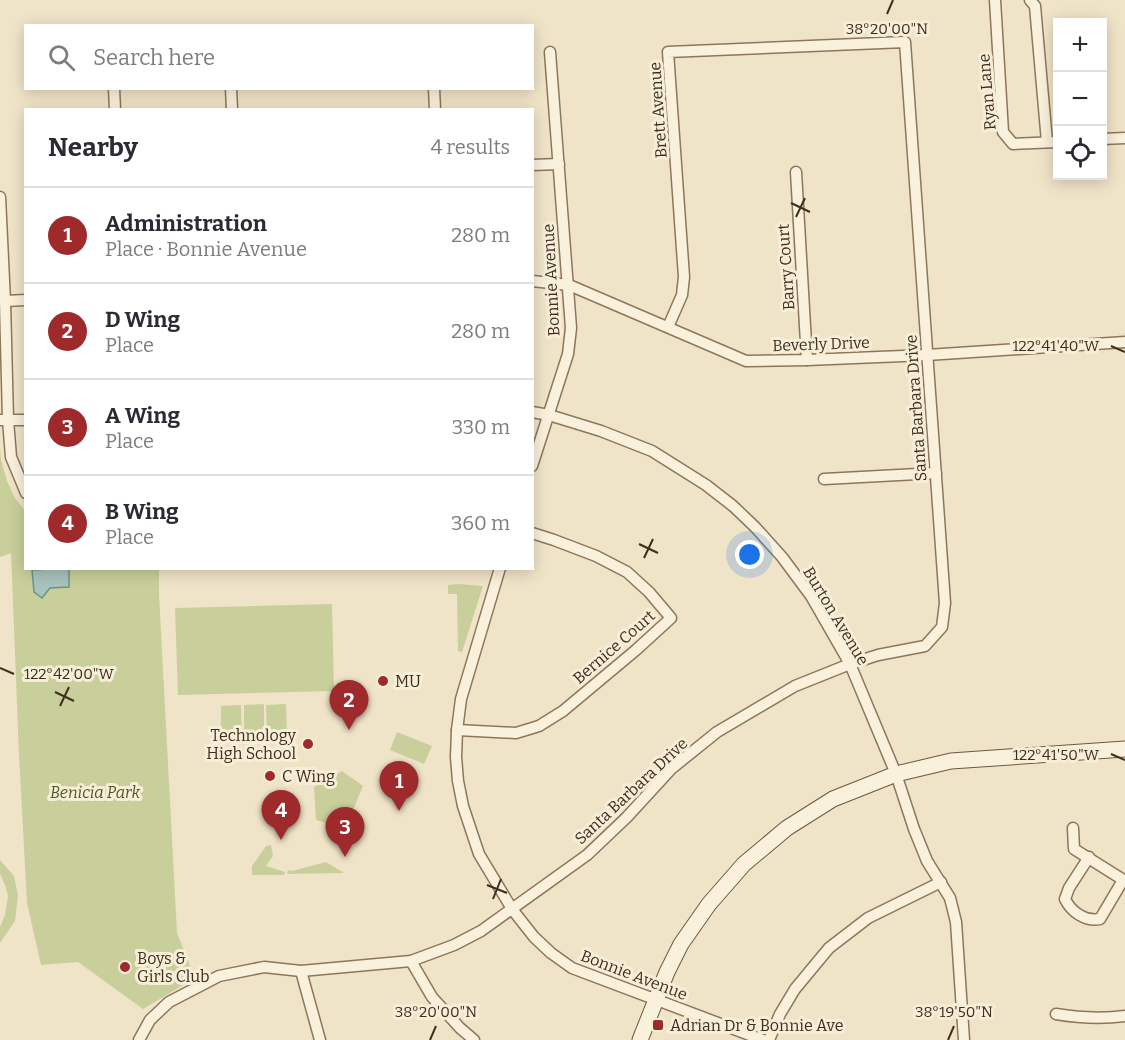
<!DOCTYPE html>
<html lang="en">
<head>
<meta charset="utf-8">
<style>
  :root { --surface:#fff; --page:#f7f7f7; --text:#2b2b33; --muted:#7c7c81; --line:#e1e1e2; --accent:#9e2a2b }
  body { margin:0; font-family:Bitter,serif; background:var(--page); color:var(--text) }
  .controls { position:absolute; right:18px; top:18px; display:grid; overflow:hidden; border-radius:0px; box-shadow:0 3px 15px #0003 }
  .controls button { width:54px; height:54px; display:grid; place-items:center; padding:0; border:0; border-bottom:2px solid var(--line); background:var(--surface); color:var(--text); font:30px sans-serif }
  .you { position:absolute; left:750px; top:555px; width:21px; height:21px; margin:-15px; border:4px solid #fff; border-radius:50%; background:#1a73e8; box-shadow:0 0 0 9px #1a73e833 }
  .badge { display:grid; place-items:center; width:39px; height:39px; border-radius:50%; background:var(--accent); color:#fff; font-size:20px; font-weight:700 }
  .pin { position:absolute; translate:-50% -50px; filter:drop-shadow(0 2px 3px #0008) }
  .pin::after { content:''; position:absolute; top:32px; width:21px; height:18px; background:inherit; clip-path:polygon(0 0,100% 0,50% 100%) }
  .list { margin:0; padding:0; list-style:none }
  h2 { display:flex; justify-content:space-between; align-items:center; height:78px; margin:0; padding:0 24px; font-size:26px }
  h2 small { font-size:20px; font-weight:400; color:var(--muted) }
  .list li { display:grid; grid-template-columns:39px 1fr auto; gap:18px; align-items:center; box-sizing:border-box; height:96px; padding:0 24px; border-top:2px solid var(--line) }
  .list b { display:block; font-size:22px; white-space:nowrap }
  .list p { margin:0; font-size:20px; white-space:nowrap; color:var(--muted) }
  .list em { font-size:20px; font-style:normal; color:var(--muted) }
  .icon { flex:none; width:33px; height:33px; fill:none; stroke:currentColor; stroke-width:2; stroke-linecap:round; stroke-linejoin:round }
  .map { position:relative; flex:none; width:1125px; height:1040px; overflow:hidden }
  .search { position:absolute; background:var(--surface); box-shadow:0 3px 15px #0003; left:24px; top:24px; width:510px; height:66px; display:flex; align-items:center; gap:15px; box-sizing:border-box; padding:0 21px; border-radius:0px; color:var(--muted); font-size:22px }
  .panel { position:absolute; background:var(--surface); box-shadow:0 3px 15px #0003; left:24px; top:108px; width:510px; height:462px; border-radius:0px }
  .map>svg:first-child { display:block }
  .green { fill:#c9cf9b }
  .water { fill:#a9c4bc; stroke:#6f938a; stroke-width:1.5 }
  .lines { fill:none; stroke-linecap:round; stroke-linejoin:round }
  .street-casing { stroke:#8d765c; stroke-width:13 }
  .secondary-casing { stroke:#6f573f; stroke-width:17 }
  .street { stroke:#faf1dc; stroke-width:10 }
  .secondary { stroke:#faf1dc; stroke-width:15 }
  .ticks { fill:none; stroke:#3d2e20; stroke-width:2 }
  .poi-dot { fill:#9e2a2b; stroke:#f7eed8; stroke-width:2 }
  .labels { text-anchor:middle; dominant-baseline:central; stroke-width:6; stroke-linejoin:round; paint-order:stroke }
  .street-label { font-size:16px; fill:#3d2e20; stroke:#f7eed8 }
  .poi-label { font-size:16px; fill:#3d2e20; stroke:#f7eed8; text-anchor:start }
  .park-label { font-size:16px; font-style:italic; fill:#4d5a26; stroke:#f7eed8 }
  .ticks-label { font-size:15px; text-anchor:middle; fill:#3d2e20; stroke:#f7eed8; stroke-width:6; stroke-linejoin:round; paint-order:stroke }
</style>
</head>
<body>
<div class="map">
<svg width="1125" height="1040" viewBox="0 0 1125 1040">
  <rect width="100%" height="100%" fill="#f0e4c8"/>
  <g class="green">
    <polygon points="0,448 1,460 7,481 15,498 25,511 26,568 159,569 159,594 177,933 195,978 143,1009 78,962 41,965 27,903 19,755 11,553 0,557"/>
    <polygon points="459,584 483,586 462,652 458,651 457,594 448,594 448,585"/>
    <polygon points="332,604 334,691 178,695 175,608"/>
    <polygon points="264,704 264,739 244,740 244,705"/>
    <polygon points="286,704 287,739 267,739 266,705"/>
    <polygon points="241,705 242,740 221,741 221,706"/>
    <polygon points="397,732 432,746 424,764 390,750"/>
    <polygon points="342,771 363,786 345,829 316,820 314,787"/>
    <polygon points="271,845 273,856 266,866 285,872 284,875 252,875 252,866 266,846"/>
    <polygon points="0,860 14,876 18,895 15,921 0,943 0,927 5,915 8,896 5,885 0,874"/>
    <polygon points="326,862 344,873 287,874 288,870 292,871"/>
  </g>
  <polygon class="water" points="49,569 69,569 69,587 50,588 42,598 34,592 32,570"/>
  <g class="lines">
    <g class="street-casing">
      <g id="street">
        <polyline points="995,0 1003,132 1013,144 1058,142"/>
        <polyline points="1030,0 1035,6 1047,142"/>
        <polyline points="114,88 115,110"/>
        <polyline points="231,88 232,110"/>
        <polyline points="434,88 435,110"/>
        <polyline points="1102,139 1125,138"/>
        <polyline points="532,165 559,164"/>
        <polyline points="796,172 807,360"/>
        <polyline points="0,197 5,301 8,420 11,457 26,493"/>
        <polyline points="532,281 569,285 746,361 807,360 927,355 1125,342"/>
        <polyline points="5,301 26,300"/>
        <polyline points="532,412 549,415 601,431 652,451 706,485 733,506 755,527 782,557 811,596 850,664 896,774 914,829 927,861 950,898 956,922 964,1040"/>
        <polyline points="0,420 26,420"/>
        <polyline points="532,466 568,354 571,328 550,52"/>
        <polyline points="824,479 936,473"/>
        <polyline points="500,568 461,699 457,730 456,757 458,781 463,806 479,854 512,909 534,937 551,953 572,968 763,1040"/>
        <polyline points="457,730 516,733 539,726 563,711 636,650 671,618 649,592 627,572 596,556 554,540 532,533"/>
        <polyline points="1073,828 1074,849 1125,881"/>
        <path d="M1089 857 1069 888 1065 899C1071 912 1086 922 1100 919L1123 880"/>
        <polyline points="411,961 432,997 460,1028 474,1040"/>
        <polyline points="301,971 320,1040"/>
        <path d="M1056 1014C1080 1018 1101 1019 1125 1016"/>
        <polyline points="139,1040 150,1020 169,1002 219,976 264,967 301,971 411,961 454,945 481,931 587,855 627,817 671,769 717,732 795,686 850,664 878,655 925,646 942,627 945,603 905,42 668,52 684,277 682,295 668,327"/>
        <polyline points="769,1040 780,1014 795,989 829,948 868,918 941,882"/>
      </g>
    </g>
    <g class="secondary-casing">
      <polyline id="secondary" points="640,1040 667,972 681,944 709,904 744,864 787,828 833,799 896,774 951,761 1125,749"/>
    </g>
    <use href="#street" class="street"/>
    <use href="#secondary" class="secondary"/>
  </g>
  <path class="ticks" d="M887 14 893 0M791 203 810 212M796 217 805 198M1111 346 1125 352M639 544 658 553M644 558 653 539M0 668 14 674M55 692 74 701M60 706 69 687M1111 754 1125 760M487 885 507 893M493 899 501 879M430 1040 436 1026M948 1040 954 1026"/>
  <g class="poi-dot">
    <circle cx="383" cy="681" r="6"/>
    <circle cx="308" cy="744" r="6"/>
    <circle cx="270" cy="776" r="6"/>
    <circle cx="125" cy="967" r="6"/>
    <rect x="652" y="1019" width="12" height="12" rx="3"/>
  </g>
  <g class="labels">
    <g class="street-label">
      <text transform="translate(987 92) rotate(-95)">Ryan Lane</text>
      <text transform="translate(658 110) rotate(-94)">Brett Avenue</text>
      <text transform="translate(786 267) rotate(-94)">Barry Court</text>
      <text transform="translate(551 280) rotate(-93)">Bonnie Avenue</text>
      <text transform="translate(821 344) rotate(-2)">Beverly Drive</text>
      <text transform="translate(916 408) rotate(-94)">Santa Barbara Drive</text>
      <text transform="translate(836 616) rotate(59)">Burton Avenue</text>
      <text transform="translate(614 647) rotate(-41)">Bernice Court</text>
      <text transform="translate(631 791) rotate(-43)">Santa Barbara Drive</text>
      <text transform="translate(634 975) rotate(21)">Bonnie Avenue</text>
    </g>
    <g class="poi-label">
      <text x="395" y="681">MU</text>
      <text x="296" y="735" text-anchor="end">Technology<tspan x="296" dy="18">High School</tspan></text>
      <text x="282" y="776">C Wing</text>
      <text x="137" y="958">Boys &amp;<tspan x="137" dy="18">Girls Club</tspan></text>
      <text x="670" y="1025">Adrian Dr &amp; Bonnie Ave</text>
    </g>
    <g class="park-label">
      <text x="95" y="792">Benicia Park</text>
    </g>
  </g>
  <g class="ticks-label">
    <text x="887" y="34">38°20'00"N</text>
    <text x="1056" y="351">122°41'40"W</text>
    <text x="69" y="679">122°42'00"W</text>
    <text x="1056" y="760">122°41'50"W</text>
    <text x="436" y="1017">38°20'00"N</text>
    <text x="954" y="1017">38°19'50"N</text>
  </g>
</svg>
<div class="controls">
<button>+</button>
<button>−</button>
<button><svg class="icon" aria-label="locate" viewBox="0 0 24 24"><circle cx="12" cy="12" r="6"/><path d="M12 2v4M12 18v4M2 12h4M18 12h4"/></svg></button>
</div>
<div class="you"></div>
<div class="pin badge" style="left:399px;top:811px">1</div>
<div class="pin badge" style="left:349px;top:730px">2</div>
<div class="pin badge" style="left:345px;top:857px">3</div>
<div class="pin badge" style="left:281px;top:840px">4</div>
<div class="search"><svg class="icon" aria-label="search" viewBox="0 0 24 24"><circle cx="10" cy="10" r="6"/><path d="M15 15l6 6"/></svg>Search here</div>
<section class="panel">
<h2>Nearby<small>4 results</small></h2>
<ul class="list">
<li><span class="badge">1</span><div><b>Administration</b><p>Place · Bonnie Avenue</p></div><em>280 m</em></li>
<li><span class="badge">2</span><div><b>D Wing</b><p>Place</p></div><em>280 m</em></li>
<li><span class="badge">3</span><div><b>A Wing</b><p>Place</p></div><em>330 m</em></li>
<li><span class="badge">4</span><div><b>B Wing</b><p>Place</p></div><em>360 m</em></li>
</ul>
</section>
</div>
</body>
</html>
